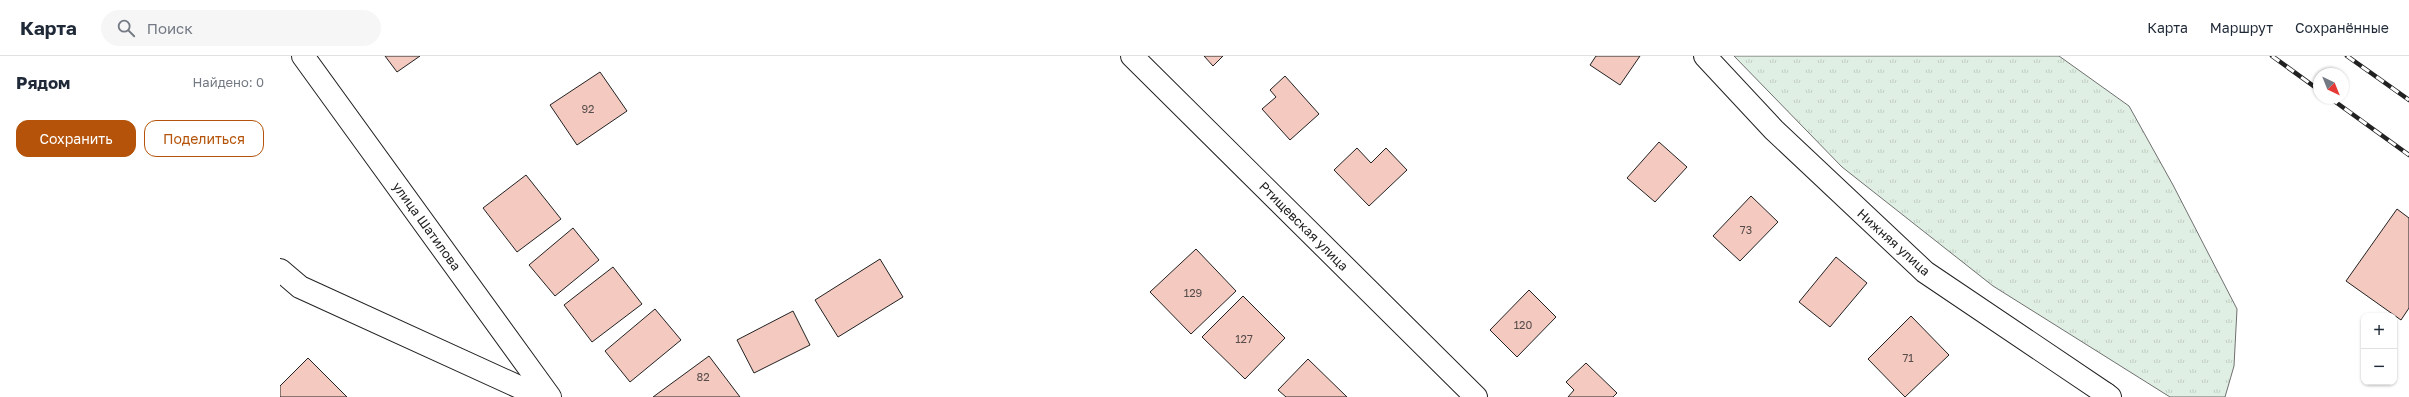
<!DOCTYPE html>
<html lang="ru">
<head>
<meta charset="utf-8">
<style>
  :root { --surface:#fff; --page:#f6f6f7; --text:#1f2937; --muted:#747a83; --line:#e0e1e3; --accent:#b45309 }
  body { margin:0; font-family:"Golos Text",sans-serif; background:var(--page); color:var(--text) }
  .controls { position:absolute; right:12px; bottom:12px; display:grid; overflow:hidden; border-radius:8px; box-shadow:0 1px 3px #0004 }
  .controls button { width:36px; height:36px; display:grid; place-items:center; padding:0; border:0; border-bottom:1px solid var(--line); background:var(--surface); color:var(--text); font:20px sans-serif }
  .compass { position:absolute; left:2033px; top:12px; width:36px; height:36px; border-radius:50%; background:var(--surface); box-shadow:0 1px 3px #0004; rotate:137deg }
  .list { margin:0; padding:0; list-style:none }
  h2 { display:flex; justify-content:space-between; align-items:center; height:52px; margin:0; padding:0 16px; font-size:17px }
  h2 small { font-size:13px; font-weight:400; color:var(--muted) }
  .actions { display:flex; gap:8px; padding:12px 16px }
  .actions a { flex:1; padding:9px 0; border:1px solid var(--accent); border-radius:12px; text-align:center; font-size:14px; color:var(--accent) }
  .actions .main { background:var(--accent); color:#fff }
  .icon { flex:none; width:22px; height:22px; fill:none; stroke:currentColor; stroke-width:2; stroke-linecap:round; stroke-linejoin:round }
  .map { position:relative; flex:none; width:2129px; height:341px; overflow:hidden }
  header { display:flex; align-items:center; gap:24px; box-sizing:border-box; height:56px; padding:0 20px; background:var(--surface); border-bottom:1px solid var(--line) }
  header strong { font-size:19px }
  nav { display:flex; gap:22px; margin-inline-start:auto; font-size:14px }
  .search { width:280px; height:36px; background:var(--page); display:flex; align-items:center; gap:10px; box-sizing:border-box; padding:0 14px; border-radius:22px; color:var(--muted); font-size:15px }
  main { display:flex }
  aside { flex:1; background:var(--surface) }
  .map>svg:first-child { display:block }
  .grass { fill:url(#grass-tufts); stroke:#6f6f6f }
  .building { fill:#f3c9c0; stroke:#222 }
  .lines { fill:none; stroke-linecap:round; stroke-linejoin:round }
  .minor-casing { stroke:#222; stroke-width:24 }
  .tertiary-casing { stroke:#222; stroke-width:24 }
  .minor { stroke:#fff; stroke-width:22 }
  .tertiary { stroke:#fff; stroke-width:22 }
  .rail-casing { stroke:#222; stroke-width:4.5 }
  .rail { stroke:#fff; stroke-width:3; stroke-dasharray:9; stroke-linecap:butt }
  .labels { text-anchor:middle; dominant-baseline:central; stroke-width:3; stroke-linejoin:round; paint-order:stroke }
  .number-label { font-size:11px; fill:#564c4a }
  .street-label { font-size:13px; fill:#222; stroke:#fff }
</style>
</head>
<body>
<header>
<strong>Карта</strong>
<div class="search"><svg class="icon" aria-label="search" viewBox="0 0 24 24"><circle cx="10" cy="10" r="6"/><path d="M15 15l6 6"/></svg>Поиск</div>
<nav><a>Карта</a><a>Маршрут</a><a>Сохранённые</a></nav>
</header>
<main>
<aside>
<h2>Рядом<small>Найдено: 0</small></h2>
<ul class="list">
</ul>
<div class="actions"><a class="main">Сохранить</a><a>Поделиться</a></div>
</aside>
<div class="map">
<svg width="2129" height="341" viewBox="0 0 2129 341">
  <defs>
    <pattern id="grass-tufts" width="24" height="20" patternUnits="userSpaceOnUse"><rect width="24" height="20" fill="#e0efe3"/><path d="M3 7l-1-3M5 7V3M7 7l1-3M15 17l-1-3M17 17v-4M19 17l1-3" fill="none" stroke="#c0cdc2"/></pattern>
  </defs>
  <rect width="100%" height="100%" fill="#fff"/>
  <polygon class="grass" points="1454,0 1779,0 1849,50 1893,129 1957,253 1954,310 1945,341 1890,341 1713,230 1562,111"/>
  <g class="building">
    <polygon points="105,0 140,0 117,16"/>
    <polygon points="924,0 943,0 933,10"/>
    <polygon points="1316,0 1360,0 1340,29 1310,9"/>
    <polygon points="320,16 347,55 297,89 270,49"/>
    <polygon points="1005,20 1039,58 1010,84 982,53 996,41 990,34"/>
    <polygon points="1379,86 1407,111 1375,146 1347,122"/>
    <polygon points="1077,92 1091,107 1106,92 1127,114 1089,150 1054,114"/>
    <polygon points="246,119 281,163 237,196 203,152"/>
    <polygon points="1471,140 1498,166 1460,205 1433,180"/>
    <polygon points="2117,153 2129,162 2129,252 2121,264 2066,225"/>
    <polygon points="293,172 319,204 275,240 249,209"/>
    <polygon points="916,193 956,235 911,278 870,236"/>
    <polygon points="1556,201 1587,227 1550,271 1519,246"/>
    <polygon points="600,203 623,241 558,281 535,244"/>
    <polygon points="333,211 362,248 312,286 284,249"/>
    <polygon points="1249,234 1276,261 1237,301 1210,274"/>
    <polygon points="963,240 1005,282 965,323 922,281"/>
    <polygon points="375,253 401,284 350,326 325,295"/>
    <polygon points="513,255 530,289 474,317 457,284"/>
    <polygon points="1631,260 1669,299 1625,341 1588,303"/>
    <polygon points="429,300 460,341 373,341"/>
    <polygon points="28,302 67,341 0,341 0,330"/>
    <polygon points="1028,303 1067,341 1006,341 998,334"/>
    <polygon points="1306,307 1337,337 1333,341 1288,341 1294,334 1286,326"/>
  </g>
  <g class="lines">
    <g class="minor-casing">
      <g id="minor">
        <polyline points="23,0 270,341"/>
        <polyline points="852,0 1196,341"/>
        <polyline points="1425,0 1494,74 1645,216 1826,338 1823,341"/>
        <polyline points="0,214 20,231 261,341"/>
      </g>
    </g>
    <g class="tertiary-casing">
      <polyline id="tertiary" points="1826,338 1830,341"/>
    </g>
    <use href="#minor" class="minor"/>
    <use href="#tertiary" class="tertiary"/>
    <g class="rail-casing">
      <g id="rail">
        <polyline points="1992,0 2039,34"/>
        <polyline points="2067,0 2129,44"/>
        <polyline points="2050,42 2129,99"/>
      </g>
    </g>
    <use href="#rail" class="rail"/>
  </g>
  <g class="labels">
    <g class="number-label">
      <text x="308" y="52">92</text>
      <text x="1466" y="173">73</text>
      <text x="913" y="236">129</text>
      <text x="1243" y="268">120</text>
      <text x="964" y="282">127</text>
      <text x="1628" y="301">71</text>
      <text x="423" y="320">82</text>
    </g>
    <g class="street-label">
      <text transform="translate(147 170) rotate(54)">улица Шатилова</text>
      <text transform="translate(1024 170) rotate(45)">Ртищевская улица</text>
      <text transform="translate(1614 186) rotate(42)">Нижняя улица</text>
    </g>
  </g>
</svg>
<div class="controls">
<button>+</button>
<button>−</button>
</div>
<svg class="compass" viewBox="-18 -18 36 36"><path d="M0-13l5 13h-10z" fill="#e53935"/><path d="M0 13l5-13h-10z" fill="#747a83"/></svg>
</div>
</main>
</body>
</html>
